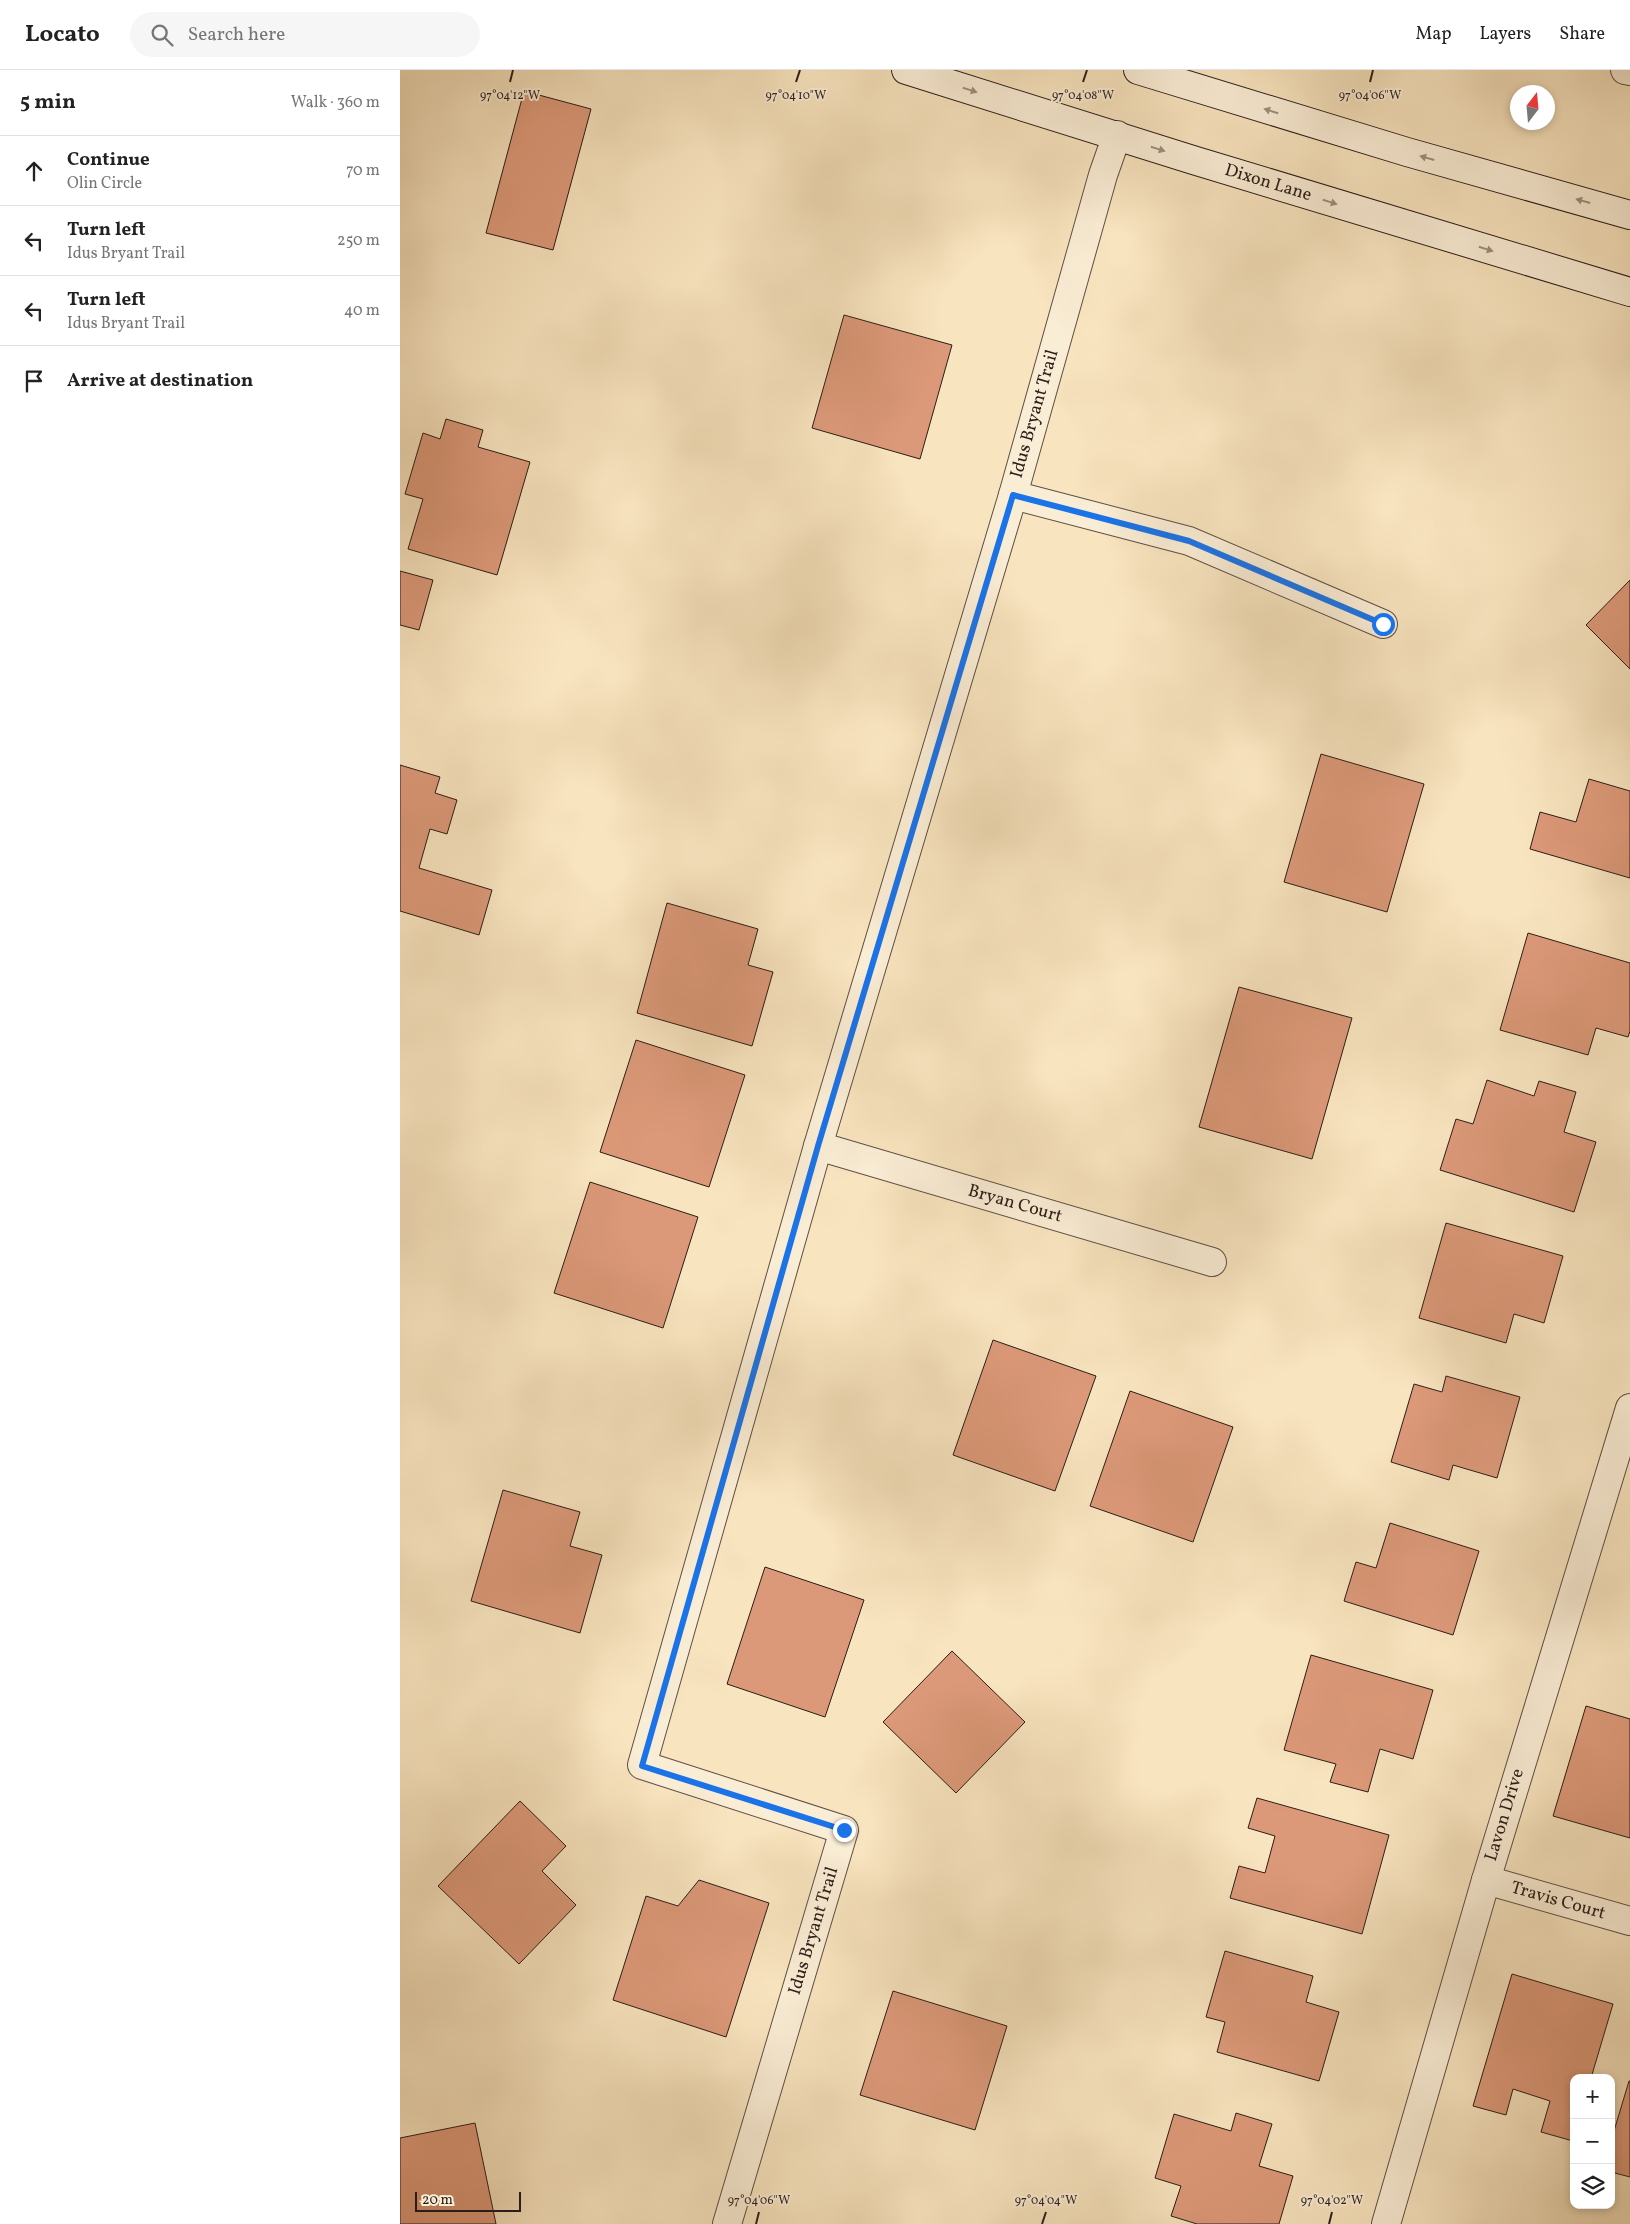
<!DOCTYPE html>
<html lang="en">
<head>
<meta charset="utf-8">
<style>
  :root { --surface:#fff; --page:#f6f6f6; --text:#222; --muted:#767676; --line:#e0e0e0 }
  body { margin:0; font-family:Vollkorn,serif; background:var(--page); color:var(--text) }
  .controls { position:absolute; right:15px; bottom:15px; display:grid; overflow:hidden; border-radius:10px; box-shadow:0 2px 8px #0003 }
  .controls button { width:45px; height:45px; display:grid; place-items:center; padding:0; border:0; border-bottom:1px solid var(--line); background:var(--surface); color:var(--text); font:25px sans-serif }
  .compass { position:absolute; left:1110px; top:15px; width:45px; height:45px; border-radius:50%; background:var(--surface); box-shadow:0 2px 8px #0003; rotate:16deg }
  .scale { position:absolute; left:15px; bottom:12px; width:106px; box-sizing:border-box; padding-left:5px; border:2px solid #2b1d18; border-top:0; font-size:14px; line-height:18px; white-space:nowrap; color:#2b1d18; -webkit-text-stroke:4px #faedd5; paint-order:stroke }
  .stop { position:absolute; width:15px; height:15px; margin:-11px; border:4px solid #1a73e8; border-radius:50%; background:#fff }
  .stop.end { background:#1a73e8; border-color:#fff; box-shadow:0 1px 5px #0008 }
  .list { margin:0; padding:0; list-style:none }
  h2 { display:flex; justify-content:space-between; align-items:center; height:65px; margin:0; padding:0 20px; font-size:21px }
  h2 small { font-size:16px; font-weight:400; color:var(--muted) }
  .list li { display:grid; grid-template-columns:32px 1fr auto; gap:15px; align-items:center; box-sizing:border-box; height:70px; padding:0 20px; border-top:1px solid var(--line) }
  .list b { display:block; font-size:19px; white-space:nowrap }
  .list p { margin:0; font-size:16px; white-space:nowrap; color:var(--muted) }
  .list em { font-size:16px; font-style:normal; color:var(--muted) }
  .icon { flex:none; width:28px; height:28px; fill:none; stroke:currentColor; stroke-width:2; stroke-linecap:round; stroke-linejoin:round }
  .map { position:relative; flex:none; width:1230px; height:2154px; overflow:hidden }
  header { display:flex; align-items:center; gap:30px; box-sizing:border-box; height:70px; padding:0 25px; background:var(--surface); border-bottom:1px solid var(--line) }
  header strong { font-size:24px }
  nav { display:flex; gap:28px; margin-inline-start:auto; font-size:18px }
  .search { width:350px; height:45px; background:var(--page); display:flex; align-items:center; gap:12px; box-sizing:border-box; padding:0 18px; border-radius:28px; color:var(--muted); font-size:19px }
  main { display:flex }
  aside { flex:1; background:var(--surface) }
  .map>svg:first-child { display:block }
  .building { fill:#dc9979; stroke:#2b1d18 }
  .lines { fill:none; stroke-linecap:round; stroke-linejoin:round }
  .minor-casing { stroke:#5e4f42; stroke-width:30 }
  .secondary-casing { stroke:#2b1d18; stroke-width:30 }
  .minor { stroke:#faedd5; stroke-width:28 }
  .secondary { stroke:#faedd5; stroke-width:28 }
  .oneway { fill:#9d8f80 }
  .route { stroke:#1a73e8; stroke-width:6 }
  .ticks { fill:none; stroke:#2b1d18; stroke-width:2 }
  .labels { text-anchor:middle; dominant-baseline:central; stroke-width:4; stroke-linejoin:round; paint-order:stroke }
  .street-label { font-size:18px; fill:#2b1d18; stroke:#faedd5 }
  .ticks-label { font-size:12px; text-anchor:middle; fill:#2b1d18; stroke:#faedd5; stroke-width:4; stroke-linejoin:round; paint-order:stroke }
</style>
</head>
<body>
<header>
<strong>Locato</strong>
<div class="search"><svg class="icon" aria-label="search" viewBox="0 0 24 24"><circle cx="10" cy="10" r="6"/><path d="M15 15l6 6"/></svg>Search here</div>
<nav><a>Map</a><a>Layers</a><a>Share</a></nav>
</header>
<main>
<aside>
<h2>5 min<small>Walk · 360 m</small></h2>
<ul class="list">
<li><svg class="icon" aria-label="ahead" viewBox="0 0 24 24"><path d="M12 20V5M6 11l6-6 6 6"/></svg><div><b>Continue</b><p>Olin Circle</p></div><em>70 m</em></li>
<li><svg class="icon" aria-label="left" viewBox="0 0 24 24"><path d="M17 20v-9H6M10 6l-5 5 5 5"/></svg><div><b>Turn left</b><p>Idus Bryant Trail</p></div><em>250 m</em></li>
<li><svg class="icon" aria-label="left" viewBox="0 0 24 24"><path d="M17 20v-9H6M10 6l-5 5 5 5"/></svg><div><b>Turn left</b><p>Idus Bryant Trail</p></div><em>40 m</em></li>
<li><svg class="icon" aria-label="arrive" viewBox="0 0 24 24"><path d="M6 21V4h12l-3 4 3 4H6"/></svg><div><b>Arrive at destination</b></div></li>
</ul>
</aside>
<div class="map">
<svg width="1230" height="2154" viewBox="0 0 1230 2154">
  <rect width="100%" height="100%" fill="#f8e4bf"/>
  <filter id="stains"><feTurbulence type="fractalNoise" baseFrequency=".004" numOctaves="4"/><feColorMatrix values="0 0 0 0 .2 0 0 0 0 .09 0 0 0 0 .02 0 0 0 .5 -.17"/></filter>
  <radialGradient id="worn" r=".72"><stop offset=".6" stop-color="#630" stop-opacity="0"/><stop offset="1" stop-color="#630" stop-opacity=".3"/></radialGradient>
  <g class="building">
    <polygon points="124,21 191,39 153,180 86,163"/>
    <polygon points="444,245 552,275 520,389 412,358"/>
    <polygon points="46,349 83,360 78,377 130,392 97,505 8,479 23,429 5,424 23,363 40,369"/>
    <polygon points="0,501 33,510 19,560 0,555"/>
    <polygon points="1230,510 1230,599 1186,555"/>
    <polygon points="921,684 1024,714 987,842 884,812"/>
    <polygon points="0,695 40,707 35,723 57,730 47,764 30,759 19,798 92,820 79,865 0,841"/>
    <polygon points="1189,709 1230,721 1230,808 1130,779 1140,742 1176,752"/>
    <polygon points="267,833 358,859 348,895 373,902 352,976 237,943"/>
    <polygon points="1128,863 1230,893 1230,961 1228,967 1196,958 1188,985 1100,960"/>
    <polygon points="839,917 952,948 912,1089 799,1057"/>
    <polygon points="236,970 345,1005 309,1117 200,1082"/>
    <polygon points="1087,1010 1134,1026 1139,1011 1176,1022 1164,1062 1196,1072 1174,1142 1040,1100 1056,1049 1073,1054"/>
    <polygon points="190,1112 298,1147 263,1258 154,1223"/>
    <polygon points="1046,1153 1163,1186 1144,1253 1114,1244 1106,1273 1019,1248"/>
    <polygon points="593,1270 696,1306 655,1421 553,1385"/>
    <polygon points="1046,1306 1120,1327 1097,1408 1053,1395 1049,1410 991,1392 1014,1314 1042,1322"/>
    <polygon points="730,1321 833,1357 793,1472 690,1436"/>
    <polygon points="103,1420 180,1442 170,1476 202,1485 180,1563 71,1531"/>
    <polygon points="990,1453 1079,1481 1053,1565 944,1531 956,1492 976,1498"/>
    <polygon points="365,1497 464,1530 425,1647 327,1614"/>
    <polygon points="552,1581 625,1652 556,1723 483,1652"/>
    <polygon points="911,1585 1033,1620 1013,1689 980,1679 968,1722 930,1712 936,1694 884,1680"/>
    <polygon points="1186,1636 1230,1649 1230,1768 1153,1746"/>
    <polygon points="857,1728 989,1765 962,1864 830,1828 839,1796 865,1803 875,1766 848,1758"/>
    <polygon points="120,1731 166,1776 142,1801 176,1835 119,1894 38,1816"/>
    <polygon points="299,1810 369,1833 326,1967 213,1930 246,1826 278,1836"/>
    <polygon points="825,1881 913,1906 906,1932 939,1942 919,2011 817,1982 825,1952 806,1947"/>
    <polygon points="1112,1904 1213,1934 1191,2008 1174,2008 1173,2071 1141,2062 1150,2031 1113,2019 1106,2045 1073,2036"/>
    <polygon points="493,1921 607,1956 575,2060 460,2025"/>
    <polygon points="1229,2011 1230,2011 1230,2107 1211,2102 1211,2071"/>
    <polygon points="836,2043 872,2054 859,2096 893,2106 879,2154 797,2154 771,2146 781,2116 755,2108 774,2044 831,2061"/>
    <polygon points="75,2053 96,2154 0,2154 0,2068"/>
  </g>
  <g class="lines">
    <g class="minor-casing">
      <g id="minor">
        <polyline points="1225,0 1230,1"/>
        <polyline points="613,425 789,471 983,554"/>
        <polyline points="418,1076 812,1192"/>
        <polyline points="1086,1810 1230,1851"/>
        <polyline points="327,2154 444,1760 242,1695 418,1076 613,425 703,105 717,65"/>
        <polyline points="986,2154 1086,1810 1230,1338"/>
      </g>
    </g>
    <g class="secondary-casing">
      <g id="secondary">
        <polyline points="506,0 793,90 1230,222"/>
        <polyline points="738,0 1007,82 1230,145"/>
      </g>
    </g>
    <use href="#minor" class="minor"/>
    <use href="#secondary" class="secondary"/>
  </g>
  <defs><path id="oneway-solid" d="M-6-.8H1V-3.2L6.5 0L1 3.2V.8H-6Z" transform="scale(1.25)"/></defs>
  <g class="oneway">
    <use href="#oneway-solid" transform="translate(570 20) rotate(17)"/>
    <use href="#oneway-solid" transform="translate(871 41) rotate(-163)"/>
    <use href="#oneway-solid" transform="translate(758 79) rotate(18)"/>
    <use href="#oneway-solid" transform="translate(1027 88) rotate(-164)"/>
    <use href="#oneway-solid" transform="translate(1183 131) rotate(-164)"/>
    <use href="#oneway-solid" transform="translate(930 132) rotate(17)"/>
    <use href="#oneway-solid" transform="translate(1086 179) rotate(17)"/>
  </g>
  <g class="lines">
    <polyline class="route" points="444,1760 242,1696 418,1076 613,425 789,471 983,554"/>
  </g>
  <path class="ticks" d="M110 12 113 0M396 12 400 0M683 12 687 0M970 12 973 0M356 2154 359 2142M642 2154 646 2142M929 2154 932 2142"/>
  <g class="labels">
    <g class="street-label">
      <text transform="translate(868 113) rotate(17)">Dixon Lane</text>
      <text transform="translate(635 344) rotate(-74)">Idus Bryant Trail</text>
      <text transform="translate(615 1134) rotate(16)">Bryan Court</text>
      <text transform="translate(1105 1745) rotate(-73)">Lavon Drive</text>
      <text transform="translate(1158 1831) rotate(16)">Travis Court</text>
      <text transform="translate(414 1861) rotate(-73)">Idus Bryant Trail</text>
    </g>
  </g>
  <g class="ticks-label">
    <text x="110" y="29">97°04'12"W</text>
    <text x="396" y="29">97°04'10"W</text>
    <text x="683" y="29">97°04'08"W</text>
    <text x="970" y="29">97°04'06"W</text>
    <text x="359" y="2134">97°04'06"W</text>
    <text x="646" y="2134">97°04'04"W</text>
    <text x="932" y="2134">97°04'02"W</text>
  </g>
  <rect width="100%" height="100%" filter="url(#stains)"/>
  <rect width="100%" height="100%" fill="url(#worn)"/>
</svg>
<div class="controls">
<button>+</button>
<button>−</button>
<button><svg class="icon" aria-label="layers" viewBox="0 0 24 24"><path d="M12 4l9 5-9 5-9-5zM3 14l9 5 9-5"/></svg></button>
</div>
<svg class="compass" viewBox="-18 -18 36 36"><path d="M0-13l5 13h-10z" fill="#e53935"/><path d="M0 13l5-13h-10z" fill="#767676"/></svg>
<div class="scale">20 m</div>
<div class="stop" style="left:983px;top:554px"></div>
<div class="stop end" style="left:444px;top:1760px"></div>
</div>
</main>
</body>
</html>
